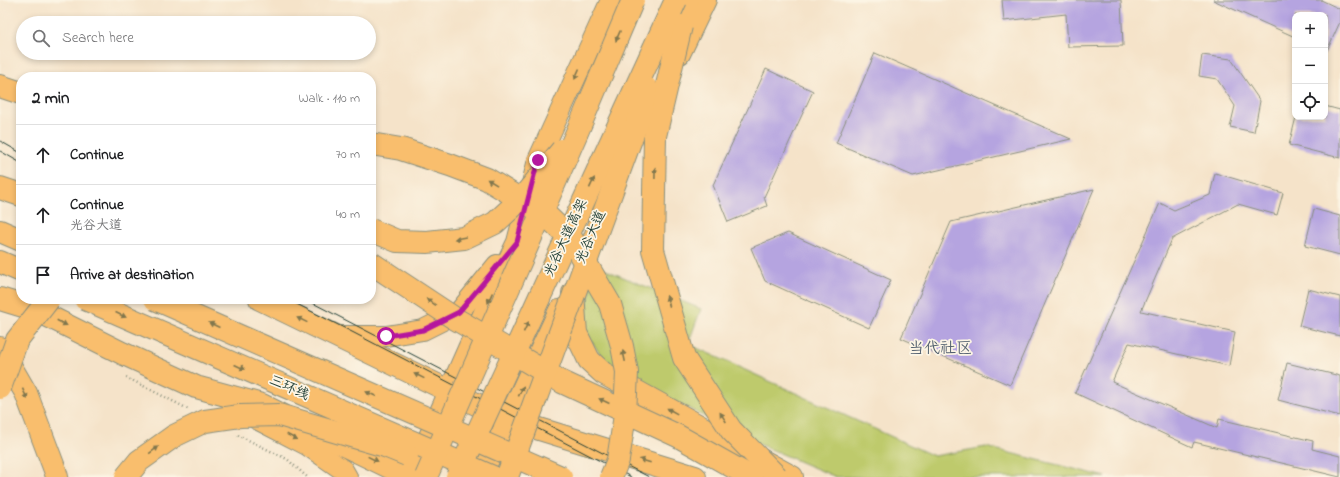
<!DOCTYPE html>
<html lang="en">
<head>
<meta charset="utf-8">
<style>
  :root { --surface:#fff; --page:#f2f2f2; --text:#202124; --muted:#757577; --line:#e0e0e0 }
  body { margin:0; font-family:"Indie Flower","LXGW WenKai TC",sans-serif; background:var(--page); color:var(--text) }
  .controls { position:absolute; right:12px; top:12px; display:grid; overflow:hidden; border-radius:8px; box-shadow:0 2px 6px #0003 }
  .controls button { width:36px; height:36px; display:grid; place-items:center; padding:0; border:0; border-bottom:1px solid var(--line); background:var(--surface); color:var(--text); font:20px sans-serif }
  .stop { position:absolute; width:12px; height:12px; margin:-9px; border:3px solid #b5179e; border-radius:50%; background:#fff }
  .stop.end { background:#b5179e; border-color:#fff; box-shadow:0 1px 4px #0008 }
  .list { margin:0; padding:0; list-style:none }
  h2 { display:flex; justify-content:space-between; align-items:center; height:52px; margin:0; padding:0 16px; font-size:17px }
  h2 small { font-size:13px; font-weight:400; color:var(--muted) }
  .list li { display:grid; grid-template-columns:26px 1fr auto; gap:12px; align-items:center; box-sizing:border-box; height:60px; padding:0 16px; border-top:1px solid var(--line) }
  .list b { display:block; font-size:15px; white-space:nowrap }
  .list p { margin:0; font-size:13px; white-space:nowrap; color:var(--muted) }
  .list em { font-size:13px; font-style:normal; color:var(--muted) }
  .icon { flex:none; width:22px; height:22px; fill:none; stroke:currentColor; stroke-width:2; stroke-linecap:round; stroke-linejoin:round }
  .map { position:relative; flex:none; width:1340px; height:477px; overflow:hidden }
  .search { position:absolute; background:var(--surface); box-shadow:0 2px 6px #0003; left:16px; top:16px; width:360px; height:44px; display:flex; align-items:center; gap:10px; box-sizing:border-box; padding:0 14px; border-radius:22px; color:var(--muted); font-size:15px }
  .panel { position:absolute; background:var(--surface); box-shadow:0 2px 6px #0003; left:16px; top:72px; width:360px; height:232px; border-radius:16px }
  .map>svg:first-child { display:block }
  .green { fill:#beca6c; stroke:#6e8450 }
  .building { fill:#b5a4e0 }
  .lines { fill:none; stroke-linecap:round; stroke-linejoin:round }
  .major-casing { stroke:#8a907e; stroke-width:22 }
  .highway-casing { stroke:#8a907e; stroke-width:24 }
  .path { stroke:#8a907e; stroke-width:2.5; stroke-dasharray:1 3; stroke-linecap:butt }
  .major { stroke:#f9be6d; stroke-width:20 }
  .highway { stroke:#f9be6d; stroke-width:22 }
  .tram { stroke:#1f3d34; stroke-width:1 }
  .highway-bridge-casing { stroke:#8a907e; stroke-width:24; stroke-linecap:butt }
  .highway-bridge { stroke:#f9be6d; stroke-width:22 }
  .oneway { fill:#81774e }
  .route { stroke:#b5179e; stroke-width:5 }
  .labels { text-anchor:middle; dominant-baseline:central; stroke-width:3.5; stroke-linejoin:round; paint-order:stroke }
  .street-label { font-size:14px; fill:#1f3d34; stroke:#fcf5e5 }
  .quarter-label { font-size:16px; fill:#546170; stroke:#fcf5e5 }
</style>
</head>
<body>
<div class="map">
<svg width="1340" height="477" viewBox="0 0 1340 477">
  <rect width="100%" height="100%" fill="#fcf5e5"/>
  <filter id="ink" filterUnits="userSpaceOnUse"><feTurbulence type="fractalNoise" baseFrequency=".025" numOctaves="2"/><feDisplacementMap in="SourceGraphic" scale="8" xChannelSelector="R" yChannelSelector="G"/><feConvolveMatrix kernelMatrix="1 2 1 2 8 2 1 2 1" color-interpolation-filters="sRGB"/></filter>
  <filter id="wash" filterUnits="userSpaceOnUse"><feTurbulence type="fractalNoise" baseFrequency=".012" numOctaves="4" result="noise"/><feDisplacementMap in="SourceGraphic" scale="16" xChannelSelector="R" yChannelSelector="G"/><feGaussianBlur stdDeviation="0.9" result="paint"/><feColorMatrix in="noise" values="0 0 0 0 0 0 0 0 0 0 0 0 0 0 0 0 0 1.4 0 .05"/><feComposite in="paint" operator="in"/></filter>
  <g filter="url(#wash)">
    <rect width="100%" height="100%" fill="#f5e3c9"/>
    <polygon class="green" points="596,266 701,309 688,344 934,456 986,447 1106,477 836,477 761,445 610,369 582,327"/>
    <g id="blocks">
      <g class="building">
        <polygon points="1002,0 1121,0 1123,46 1068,47 1066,14 1004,21"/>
        <polygon points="1213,0 1321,0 1340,9 1340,22 1325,55 1325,15 1295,15 1295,37"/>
        <polygon points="875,53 1071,139 913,176 836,143"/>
        <polygon points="1202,55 1231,59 1260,101 1254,132 1230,127 1235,106 1217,79 1199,76"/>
        <polygon points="766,69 813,91 764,197 767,206 728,222 713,185"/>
        <polygon points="1325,106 1340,110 1340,158 1289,145 1296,117 1325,117"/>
        <polygon points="1215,173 1283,193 1277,215 1238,204 1172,239 1141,311 1235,332 1229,366 1129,343 1112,382 1217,428 1219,419 1313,441 1312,449 1340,456 1340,477 1194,442 1192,447 1075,393 1160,203 1174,210 1210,195"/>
        <polygon points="1094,189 1010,385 901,338 951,222"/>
        <polygon points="1314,209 1340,216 1340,255 1305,246"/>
        <polygon points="788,233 891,280 869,328 765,281 751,248"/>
        <polygon points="1308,289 1340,297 1340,336 1299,326"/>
        <polygon points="1287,363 1340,376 1340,416 1278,400"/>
      </g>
    </g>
  </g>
  <g filter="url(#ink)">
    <use href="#blocks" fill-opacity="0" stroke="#8a907e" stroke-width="1"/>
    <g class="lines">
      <g class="major-casing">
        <g id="major">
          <polyline points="680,54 706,0"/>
          <polyline points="336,336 386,336 423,330 459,312 497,265"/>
          <polyline points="247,414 307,445 343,470 347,477"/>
          <polyline points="411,477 493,292 517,242 538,160 611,0"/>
          <polyline points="481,477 559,310"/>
        </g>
      </g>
      <g class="highway-casing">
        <g id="highway">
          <polyline points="681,26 687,0"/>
          <polyline points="0,86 21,93"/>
          <polyline points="0,188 21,195"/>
          <polyline points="0,231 21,240"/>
          <polyline points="0,262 21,271"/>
          <polyline points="573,293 576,333 589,360 603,373 792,477"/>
          <polyline points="0,299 36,310 122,353 196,387 262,405 288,418"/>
          <polyline points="260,299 507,419 695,477"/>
          <polyline points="0,348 26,393 55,470 57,477"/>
          <polyline points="321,434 410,477"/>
        </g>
      </g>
      <g class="path">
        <polyline points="126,377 188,409"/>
        <polyline points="238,435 287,459 307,477"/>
      </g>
      <use href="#major" class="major"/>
      <use href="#highway" class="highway"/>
      <g class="tram">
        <polyline points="0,141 21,153"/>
        <polyline points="0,151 21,163"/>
        <polyline points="287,299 354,333 631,477"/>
        <polyline points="305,299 649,477"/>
      </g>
      <g class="highway-bridge-casing">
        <g id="highway-bridge">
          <polyline points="681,26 655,136 653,250 684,358 731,430 777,477"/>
          <polyline points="371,144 401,149 450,165 487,179 546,215 573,241 610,304 622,346 627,372 625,415 618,460 611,477"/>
          <polyline points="371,230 397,241 427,242 464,238 495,223 522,198 562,150"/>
          <polyline points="371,263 454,318 562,382 678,436 751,477"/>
          <polyline points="85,299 493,477"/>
          <polyline points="155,299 561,477"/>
          <polyline points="0,388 17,340 49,299"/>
          <polyline points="126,477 139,461 174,436 205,421 240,416 279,415 385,446 407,455"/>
          <polyline points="426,477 578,130 633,0"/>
          <polyline points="457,477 676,0"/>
          <polyline points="507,477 638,120 646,88"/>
        </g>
      </g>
      <use href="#highway-bridge" class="highway-bridge"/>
    </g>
    <defs><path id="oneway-solid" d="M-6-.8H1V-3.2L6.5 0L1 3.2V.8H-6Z"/></defs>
    <g class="oneway">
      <use href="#oneway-solid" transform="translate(618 36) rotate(113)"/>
      <use href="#oneway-solid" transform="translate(577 74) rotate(114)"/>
      <use href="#oneway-solid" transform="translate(655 173) rotate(-89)"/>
      <use href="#oneway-solid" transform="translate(492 182) rotate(-149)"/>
      <use href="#oneway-solid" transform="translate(592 183) rotate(-65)"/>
      <use href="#oneway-solid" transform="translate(460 238) rotate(170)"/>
      <use href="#oneway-solid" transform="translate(490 298) rotate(113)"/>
      <use href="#oneway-solid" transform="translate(668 301) rotate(-106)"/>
      <use href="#oneway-solid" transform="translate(431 302) rotate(-146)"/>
      <use href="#oneway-solid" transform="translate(121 315) rotate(24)"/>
      <use href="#oneway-solid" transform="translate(302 320) rotate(-154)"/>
      <use href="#oneway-solid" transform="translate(62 323) rotate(27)"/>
      <use href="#oneway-solid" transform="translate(214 325) rotate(-156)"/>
      <use href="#oneway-solid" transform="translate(526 327) rotate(-65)"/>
      <use href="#oneway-solid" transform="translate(624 356) rotate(-102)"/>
      <use href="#oneway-solid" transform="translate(240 367) rotate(24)"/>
      <use href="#oneway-solid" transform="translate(419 376) rotate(-154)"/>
      <use href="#oneway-solid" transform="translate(521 391) rotate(-64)"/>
      <use href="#oneway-solid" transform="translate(25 394) rotate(65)"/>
      <use href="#oneway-solid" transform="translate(371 394) rotate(-156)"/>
      <use href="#oneway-solid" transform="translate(604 401) rotate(-155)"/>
      <use href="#oneway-solid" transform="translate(672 411) rotate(-151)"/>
      <use href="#oneway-solid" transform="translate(723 417) rotate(-123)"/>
      <use href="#oneway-solid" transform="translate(292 437) rotate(28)"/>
      <use href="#oneway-solid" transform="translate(154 450) rotate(-36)"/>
      <use href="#oneway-solid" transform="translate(373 459) rotate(26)"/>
      <use href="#oneway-solid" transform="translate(645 461) rotate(-162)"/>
    </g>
  </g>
  <g class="lines" filter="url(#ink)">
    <polyline class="route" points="386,336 423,330 459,312 517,242 538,160"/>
  </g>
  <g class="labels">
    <g class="street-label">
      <text transform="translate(591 237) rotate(-67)">光谷大道</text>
      <text transform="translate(566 238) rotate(-65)">光谷大道高架</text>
      <text transform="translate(289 388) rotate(24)">三环线</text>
    </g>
    <g class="quarter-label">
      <text x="940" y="349">当代社区</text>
    </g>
  </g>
</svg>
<div class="controls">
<button>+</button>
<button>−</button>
<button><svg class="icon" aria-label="locate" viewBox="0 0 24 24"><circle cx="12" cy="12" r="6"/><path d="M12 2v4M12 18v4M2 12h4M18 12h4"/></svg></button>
</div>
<div class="stop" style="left:386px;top:336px"></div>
<div class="stop end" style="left:538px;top:160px"></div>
<div class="search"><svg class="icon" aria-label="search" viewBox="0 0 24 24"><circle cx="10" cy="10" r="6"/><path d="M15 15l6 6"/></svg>Search here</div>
<section class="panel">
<h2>2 min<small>Walk · 110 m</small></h2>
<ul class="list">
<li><svg class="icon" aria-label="ahead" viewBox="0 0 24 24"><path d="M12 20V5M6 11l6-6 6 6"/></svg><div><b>Continue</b></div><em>70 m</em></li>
<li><svg class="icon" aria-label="ahead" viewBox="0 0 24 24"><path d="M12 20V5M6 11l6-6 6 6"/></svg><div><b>Continue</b><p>光谷大道</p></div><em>40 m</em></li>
<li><svg class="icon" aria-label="arrive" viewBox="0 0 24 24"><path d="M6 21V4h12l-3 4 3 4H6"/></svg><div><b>Arrive at destination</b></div></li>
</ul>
</section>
</div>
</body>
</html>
